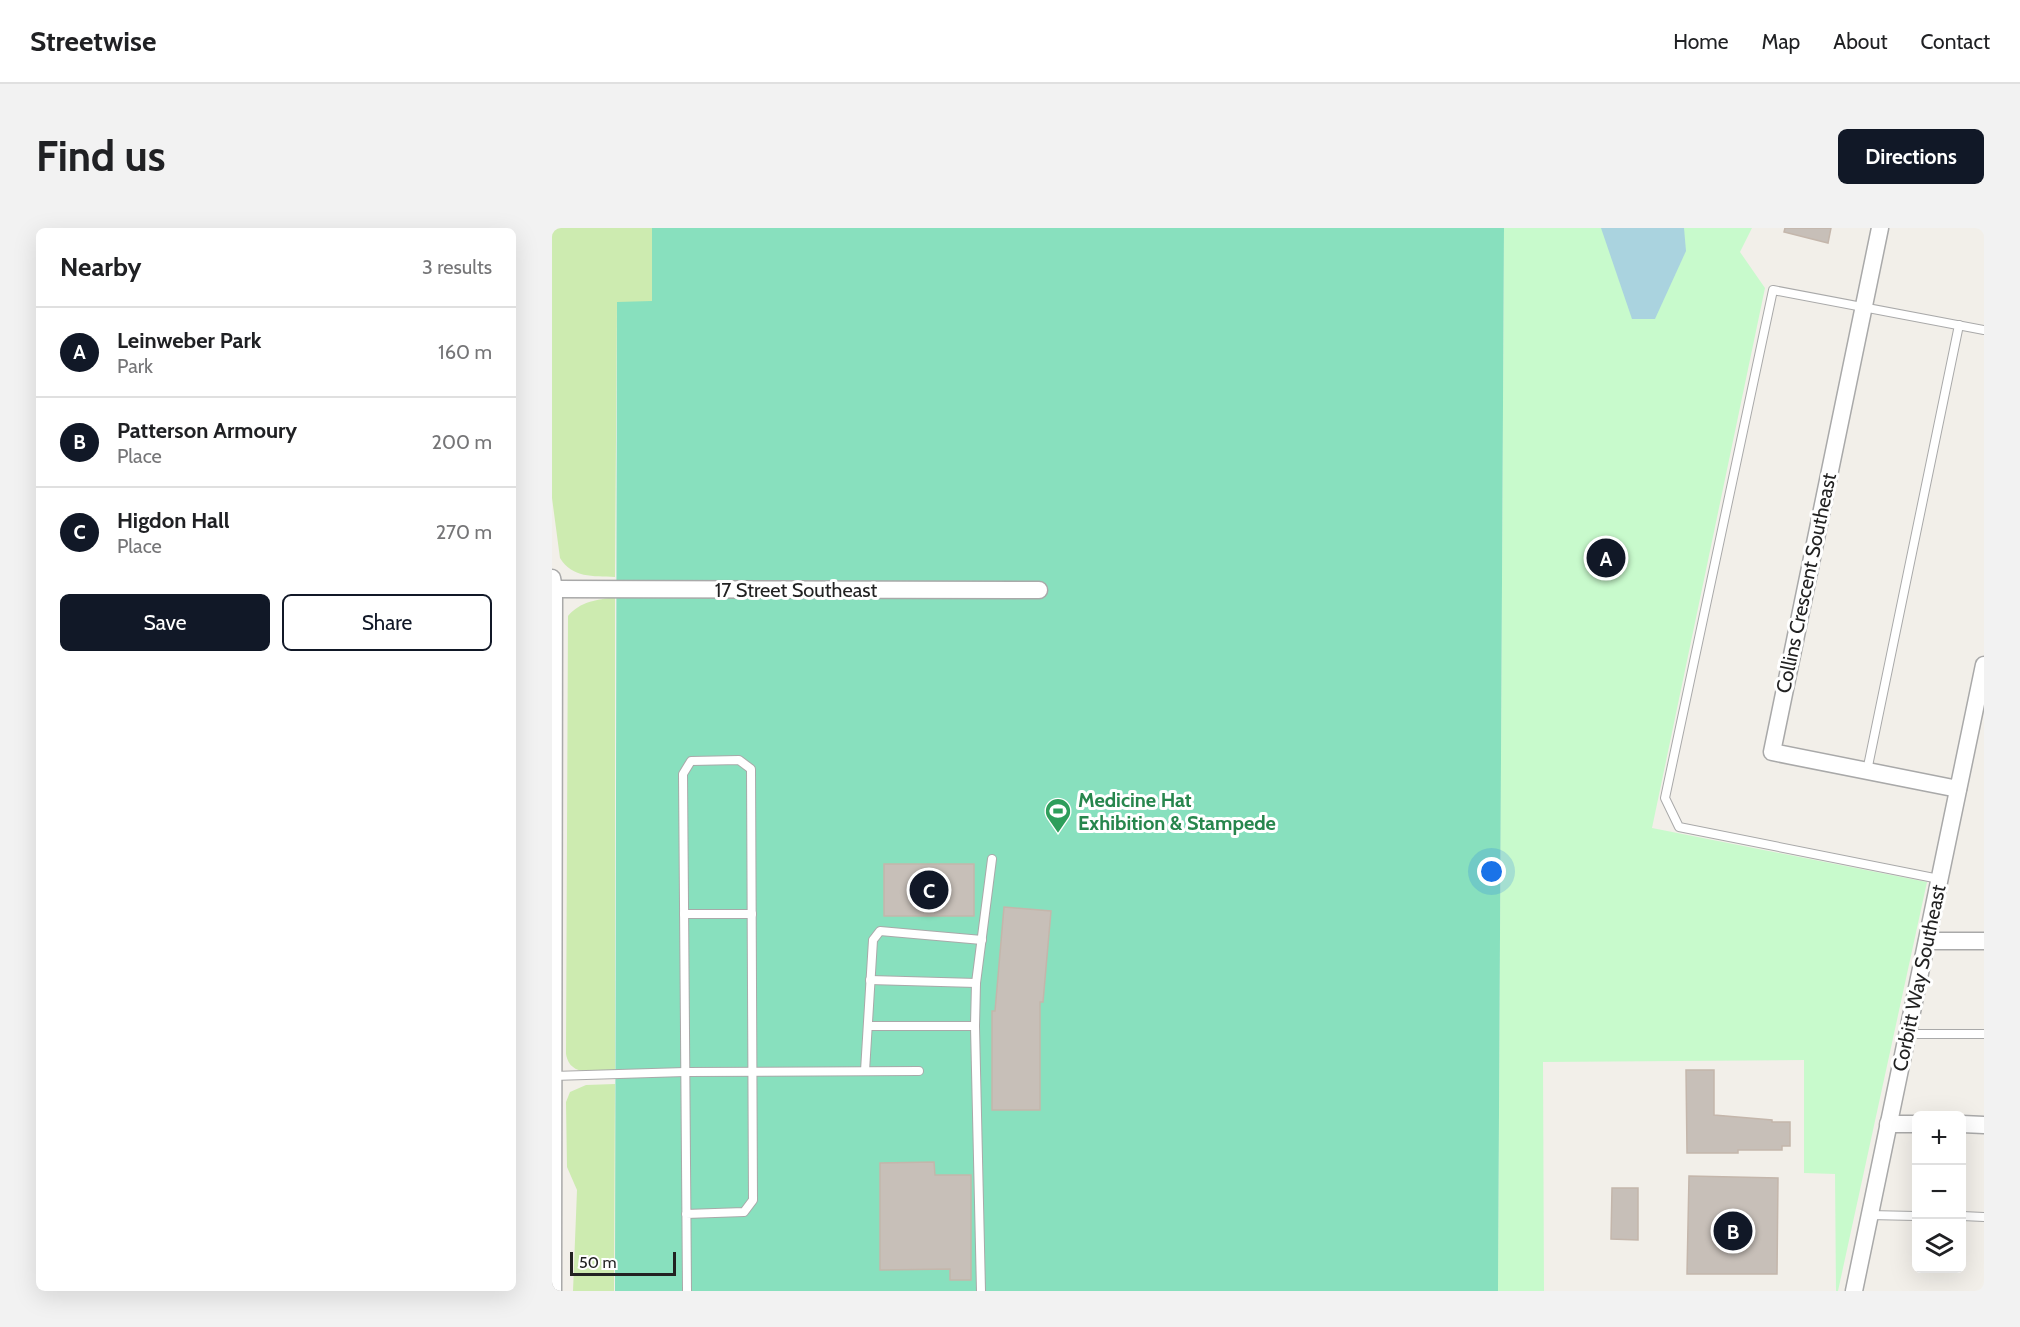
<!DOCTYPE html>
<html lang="en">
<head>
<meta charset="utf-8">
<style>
  :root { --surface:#fff; --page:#f2f2f2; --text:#202124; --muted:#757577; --line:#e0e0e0; --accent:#111827 }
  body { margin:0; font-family:Cabin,sans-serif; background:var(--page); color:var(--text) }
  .controls { position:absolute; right:18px; bottom:18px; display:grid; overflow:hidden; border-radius:9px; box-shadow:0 6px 24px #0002 }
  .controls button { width:54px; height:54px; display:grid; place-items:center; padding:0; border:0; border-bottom:2px solid var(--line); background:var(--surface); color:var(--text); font:30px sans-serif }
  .scale { position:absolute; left:18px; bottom:15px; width:106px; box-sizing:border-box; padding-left:6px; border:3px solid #222; border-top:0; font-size:16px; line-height:21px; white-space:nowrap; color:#222; -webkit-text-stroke:4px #fff; paint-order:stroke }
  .you { position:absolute; left:940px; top:644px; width:21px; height:21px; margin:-15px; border:4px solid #fff; border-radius:50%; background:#1a73e8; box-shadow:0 0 0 9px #1a73e833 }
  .badge { display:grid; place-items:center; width:39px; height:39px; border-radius:50%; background:var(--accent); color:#fff; font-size:20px; font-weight:700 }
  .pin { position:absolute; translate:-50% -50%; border:3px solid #fff; box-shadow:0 2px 6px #0006 }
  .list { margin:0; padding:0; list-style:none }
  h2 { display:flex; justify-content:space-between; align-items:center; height:78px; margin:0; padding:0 24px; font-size:26px }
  h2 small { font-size:20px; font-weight:400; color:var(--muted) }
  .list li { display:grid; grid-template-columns:39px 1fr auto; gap:18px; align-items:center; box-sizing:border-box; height:90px; padding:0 24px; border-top:2px solid var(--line) }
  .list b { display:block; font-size:22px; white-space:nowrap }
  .list p { margin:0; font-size:20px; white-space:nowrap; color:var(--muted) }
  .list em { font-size:20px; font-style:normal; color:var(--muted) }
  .actions { display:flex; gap:12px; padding:18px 24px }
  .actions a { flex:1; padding:14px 0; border:2px solid var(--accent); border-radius:9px; text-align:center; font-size:21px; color:var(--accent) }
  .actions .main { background:var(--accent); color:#fff }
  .icon { flex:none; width:33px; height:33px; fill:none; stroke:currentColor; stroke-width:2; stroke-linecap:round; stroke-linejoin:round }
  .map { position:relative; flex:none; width:1432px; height:1063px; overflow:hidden; border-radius:9px }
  header { display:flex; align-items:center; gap:36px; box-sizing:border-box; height:84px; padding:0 30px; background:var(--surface); border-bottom:2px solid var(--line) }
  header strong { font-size:28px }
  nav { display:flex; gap:33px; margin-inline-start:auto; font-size:21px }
  .intro { display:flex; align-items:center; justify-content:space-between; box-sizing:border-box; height:144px; padding:0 36px }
  h1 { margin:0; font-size:42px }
  .button { padding:15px 27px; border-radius:9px; background:var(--accent); color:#fff; font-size:21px; font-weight:700 }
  main { display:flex; gap:36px; padding:0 36px }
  aside { flex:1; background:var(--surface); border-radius:9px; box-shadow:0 6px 24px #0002 }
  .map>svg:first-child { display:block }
  .grass { fill:#cdebb0 }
  .park { fill:#c8facc }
  .pitch { fill:#88e0be }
  .water { fill:#aad3df }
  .building { fill:#c7bfb8; stroke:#c4b6ab; stroke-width:1.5 }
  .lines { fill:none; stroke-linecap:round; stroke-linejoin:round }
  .service-casing { stroke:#a9a9a9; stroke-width:10 }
  .minor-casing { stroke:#a9a9a9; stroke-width:19 }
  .service { stroke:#fff; stroke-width:8 }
  .minor { stroke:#fff; stroke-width:16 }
  .labels { text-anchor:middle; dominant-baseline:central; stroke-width:6; stroke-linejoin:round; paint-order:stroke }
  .street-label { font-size:20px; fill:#222; stroke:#fff }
  .leisure-label { font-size:20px; font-weight:bold; fill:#27864d; stroke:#fff; text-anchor:start }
</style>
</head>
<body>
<header>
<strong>Streetwise</strong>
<nav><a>Home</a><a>Map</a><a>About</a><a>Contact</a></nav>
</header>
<div class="intro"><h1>Find us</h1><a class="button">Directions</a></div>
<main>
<aside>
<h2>Nearby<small>3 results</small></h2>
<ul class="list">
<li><span class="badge">A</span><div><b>Leinweber Park</b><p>Park</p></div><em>160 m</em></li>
<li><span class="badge">B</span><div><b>Patterson Armoury</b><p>Place</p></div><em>200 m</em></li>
<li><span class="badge">C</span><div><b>Higdon Hall</b><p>Place</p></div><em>270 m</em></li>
</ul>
<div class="actions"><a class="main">Save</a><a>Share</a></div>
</aside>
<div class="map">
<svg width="1432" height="1063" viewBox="0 0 1432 1063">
  <rect width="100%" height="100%" fill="#f2efe9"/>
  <g class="grass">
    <path d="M0 0H100V74H65L63 349C41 348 20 350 8 330L0 270Z"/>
    <path d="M63 369V843C44 843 18 850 14 826L16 388C29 373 44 372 63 369Z"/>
    <polygon points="63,856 62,1063 21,1063 25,962 15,939 14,874 18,864 34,857"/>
  </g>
  <polygon class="park" points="952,0 1200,0 1188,24 1213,60 1100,600 1375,654 1286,1063 1284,1063 1283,946 1252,945 1252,832 991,834 992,1063 946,1063"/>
  <polygon class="pitch" points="100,0 952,0 946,1063 63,1063 65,74 100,73"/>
  <polygon class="water" points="1049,0 1132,0 1134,23 1103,91 1080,91"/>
  <g class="building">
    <polygon points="1233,0 1279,0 1276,15 1232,4"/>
    <rect x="332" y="636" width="90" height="52"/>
    <polygon points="452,679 499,683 491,774 488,774 488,882 440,882 440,783 443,783"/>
    <polygon points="1134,842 1162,842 1162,887 1220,892 1220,894 1238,894 1238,918 1230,918 1230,922 1186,922 1186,925 1135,925"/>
    <polygon points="382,934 383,947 419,947 419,1052 398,1052 398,1041 328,1042 328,935"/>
    <polygon points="1137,948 1226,950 1225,1046 1135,1046"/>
    <polygon points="1060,960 1086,960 1086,1012 1059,1011"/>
  </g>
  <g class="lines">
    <g class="service-casing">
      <g id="service">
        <polyline points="1315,543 1407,97"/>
        <polyline points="1387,651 1127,599 1113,570 1221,62 1432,102"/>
        <polyline points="132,686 200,686"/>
        <polyline points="318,752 424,755"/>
        <polyline points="316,798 423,798"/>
        <polyline points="1355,806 1432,806"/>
        <polyline points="313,843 321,712 328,703 430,712"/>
        <polyline points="1,848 133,844 367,843"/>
        <polyline points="134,986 192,984 201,972 199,541 187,532 139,533 131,546 135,1063"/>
        <polyline points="1317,987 1364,988"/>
        <polyline points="1410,988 1432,989"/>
        <polyline points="429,1063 423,798 424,755 440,631"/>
      </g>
    </g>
    <g class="minor-casing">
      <g id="minor">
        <polyline points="1328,0 1220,524 1406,561"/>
        <polyline points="0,350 2,361 1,1063"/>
        <polyline points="0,361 487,362"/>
        <polyline points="1375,713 1432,713"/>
        <polyline points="1336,896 1364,896"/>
        <polyline points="1410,896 1432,897"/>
        <polyline points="1302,1063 1432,437"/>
      </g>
    </g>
    <use href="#service" class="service"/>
    <use href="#minor" class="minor"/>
  </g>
  <defs>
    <g id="stadium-pin" transform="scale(1.35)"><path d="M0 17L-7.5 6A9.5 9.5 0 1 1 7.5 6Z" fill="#2e9e5b" stroke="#fff"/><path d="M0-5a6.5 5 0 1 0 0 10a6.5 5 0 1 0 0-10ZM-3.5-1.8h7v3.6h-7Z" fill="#fff"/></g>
  </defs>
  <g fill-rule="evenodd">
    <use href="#stadium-pin" x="506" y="583"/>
  </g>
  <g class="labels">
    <g class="street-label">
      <text transform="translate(1254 355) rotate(-78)">Collins Crescent Southeast</text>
      <text x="244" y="362">17 Street Southeast</text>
      <text transform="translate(1367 750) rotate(-78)">Corbitt Way Southeast</text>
    </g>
    <g class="leisure-label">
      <text x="526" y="572">Medicine Hat<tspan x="526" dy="23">Exhibition &amp; Stampede</tspan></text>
    </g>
  </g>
</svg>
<div class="controls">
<button>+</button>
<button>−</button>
<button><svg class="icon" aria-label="layers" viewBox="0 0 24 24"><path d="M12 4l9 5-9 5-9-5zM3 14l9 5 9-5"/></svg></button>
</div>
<div class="scale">50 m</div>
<div class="you"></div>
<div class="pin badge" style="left:1054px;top:330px">A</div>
<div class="pin badge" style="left:1181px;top:1003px">B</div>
<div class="pin badge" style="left:377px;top:662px">C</div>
</div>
</main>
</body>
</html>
